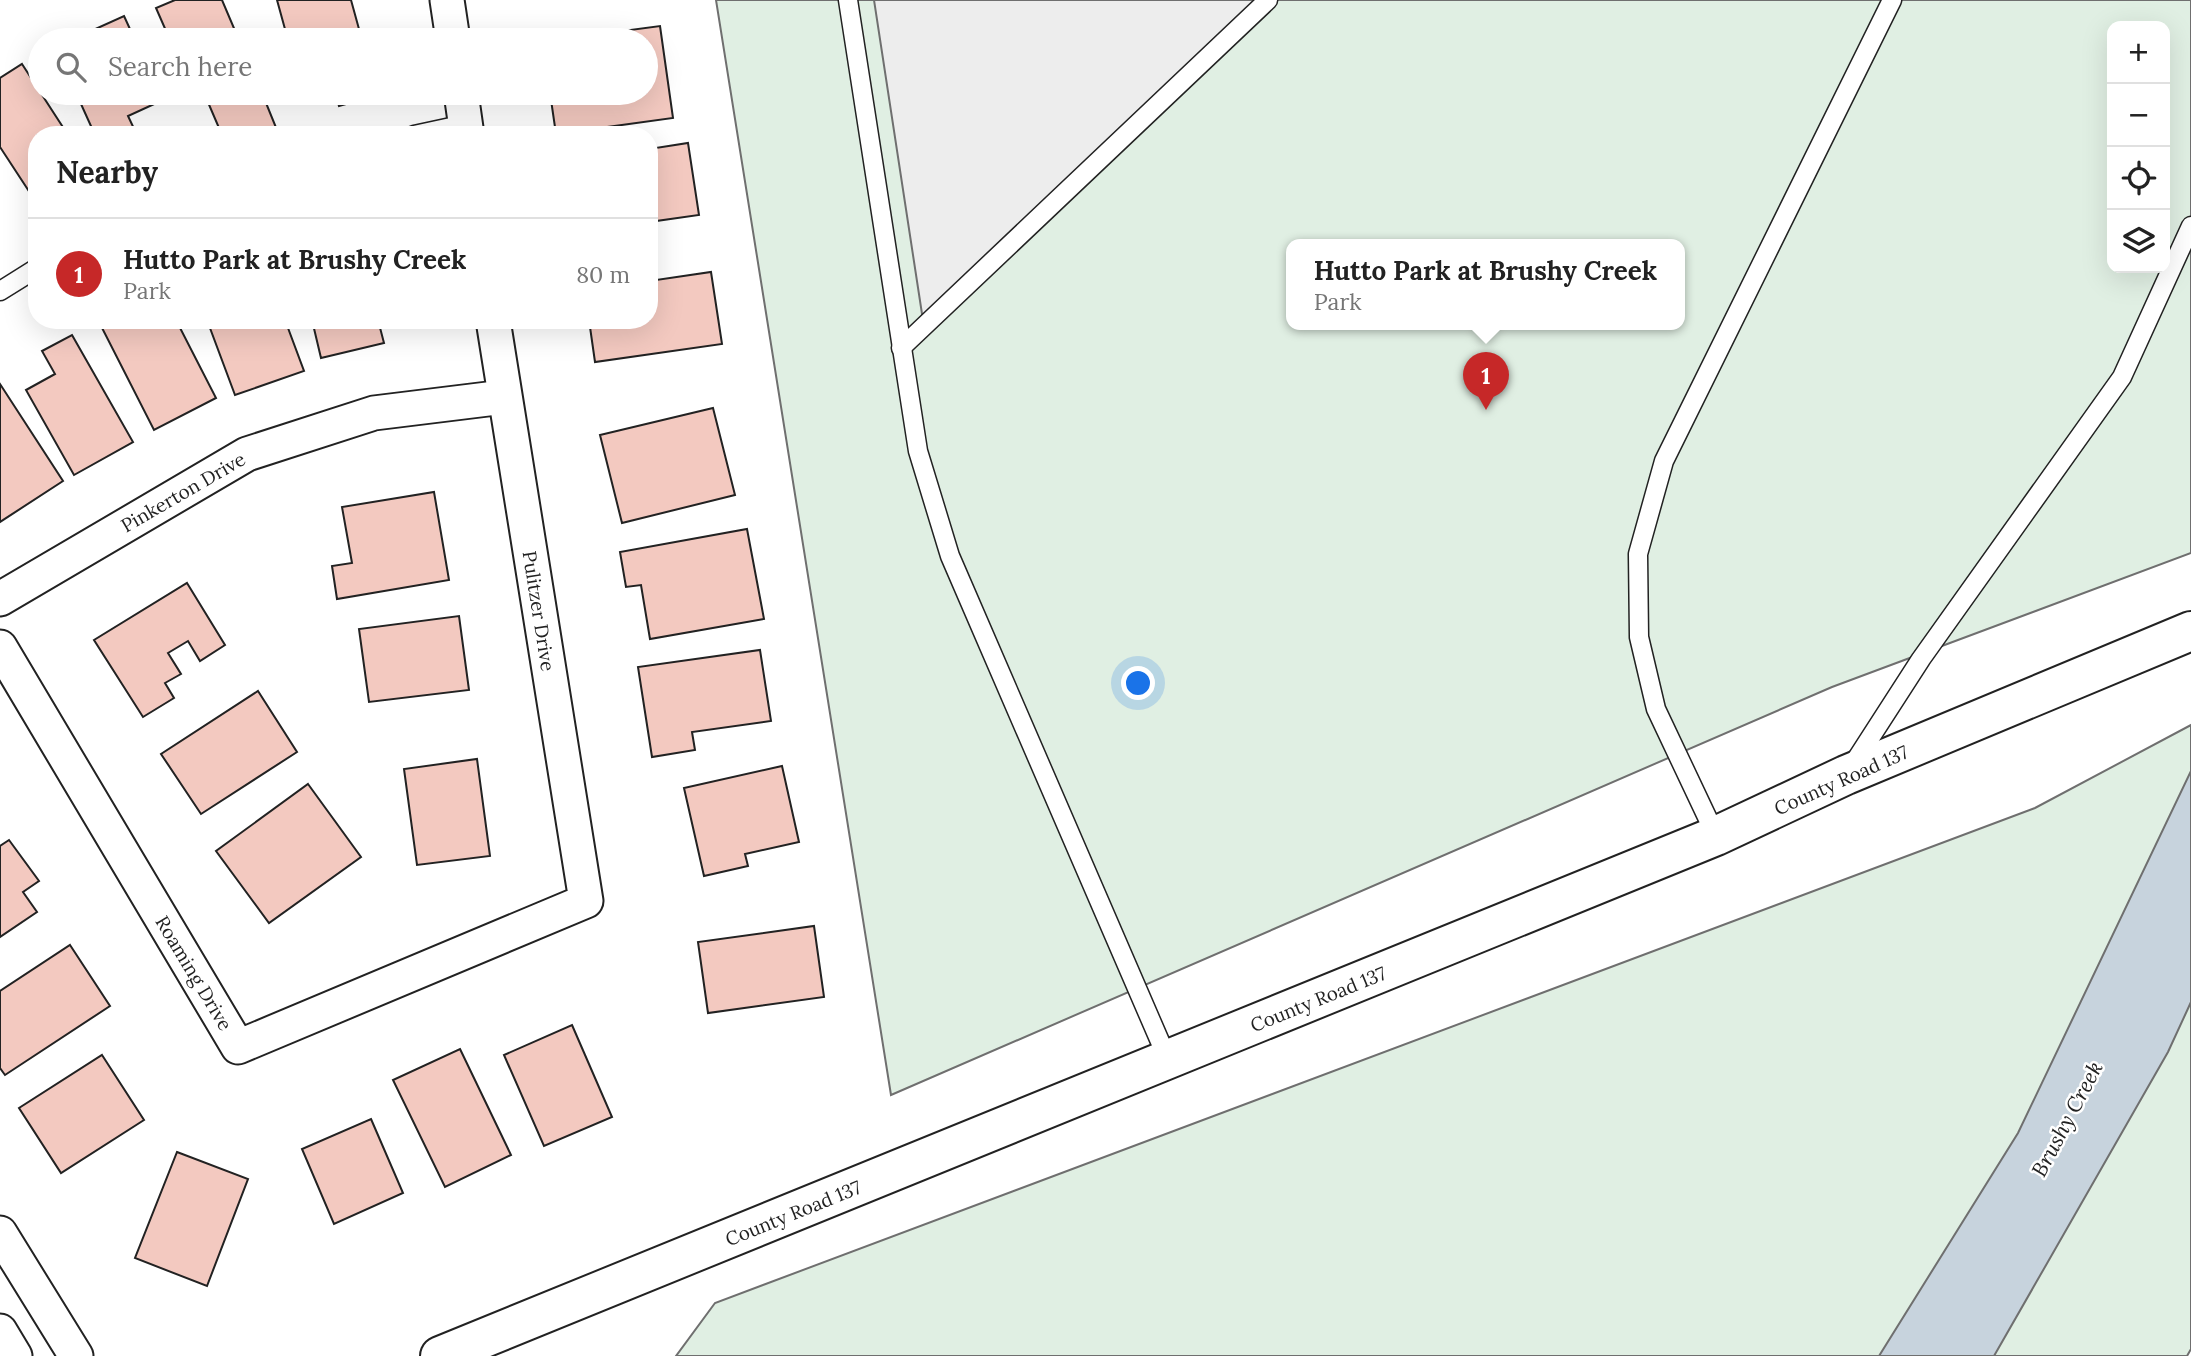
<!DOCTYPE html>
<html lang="en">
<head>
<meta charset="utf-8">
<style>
  :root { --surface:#fff; --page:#f6f6f6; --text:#222; --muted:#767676; --line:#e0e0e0; --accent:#c62828 }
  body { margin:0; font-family:Lora,serif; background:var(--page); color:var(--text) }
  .controls { position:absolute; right:21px; top:21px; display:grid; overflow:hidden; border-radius:14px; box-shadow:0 7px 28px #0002 }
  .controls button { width:63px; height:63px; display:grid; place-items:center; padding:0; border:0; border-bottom:2px solid var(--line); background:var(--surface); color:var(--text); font:35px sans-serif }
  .you { position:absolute; left:1139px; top:684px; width:24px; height:24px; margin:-18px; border:5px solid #fff; border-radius:50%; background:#1a73e8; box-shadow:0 0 0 10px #1a73e833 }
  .badge { display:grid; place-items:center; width:46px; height:46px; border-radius:50%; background:var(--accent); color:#fff; font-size:23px; font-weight:700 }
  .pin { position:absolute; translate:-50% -58px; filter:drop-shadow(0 2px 4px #0008) }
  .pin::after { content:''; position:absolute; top:37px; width:24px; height:21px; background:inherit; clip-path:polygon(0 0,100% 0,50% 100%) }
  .popup { position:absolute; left:1286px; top:239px; width:399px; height:91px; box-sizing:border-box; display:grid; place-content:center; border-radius:14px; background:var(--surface); filter:drop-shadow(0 2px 5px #0005); font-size:23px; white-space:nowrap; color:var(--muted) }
  .popup b { font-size:26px; color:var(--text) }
  .popup::after { content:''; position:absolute; left:50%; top:100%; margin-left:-14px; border:14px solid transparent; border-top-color:var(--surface) }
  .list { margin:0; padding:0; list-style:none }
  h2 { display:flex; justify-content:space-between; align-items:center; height:91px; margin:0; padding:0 28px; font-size:30px }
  h2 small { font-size:23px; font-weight:400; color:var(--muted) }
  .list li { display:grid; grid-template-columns:46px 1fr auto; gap:21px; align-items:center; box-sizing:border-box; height:112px; padding:0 28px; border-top:2px solid var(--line) }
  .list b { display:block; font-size:26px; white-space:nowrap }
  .list p { margin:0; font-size:23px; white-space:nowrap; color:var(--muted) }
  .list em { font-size:23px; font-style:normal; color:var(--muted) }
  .icon { flex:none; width:38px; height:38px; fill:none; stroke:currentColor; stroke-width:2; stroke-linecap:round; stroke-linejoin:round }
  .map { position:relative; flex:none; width:2191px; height:1356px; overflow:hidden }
  .search { position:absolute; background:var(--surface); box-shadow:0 7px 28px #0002; left:28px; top:28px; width:630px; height:77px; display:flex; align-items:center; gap:18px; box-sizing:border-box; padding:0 24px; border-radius:38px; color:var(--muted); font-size:26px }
  .panel { position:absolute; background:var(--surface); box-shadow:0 7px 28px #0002; left:28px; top:126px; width:630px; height:203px; border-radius:28px }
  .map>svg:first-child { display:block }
  .green { fill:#e0efe3; stroke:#6f6f6f; stroke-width:2; fill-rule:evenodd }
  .parking { fill:#ededed; stroke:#6f6f6f; stroke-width:2 }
  .water { fill:#c7d3dd; stroke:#6f6f6f; stroke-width:2 }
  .building { fill:#f3c9c0; stroke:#222; stroke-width:2 }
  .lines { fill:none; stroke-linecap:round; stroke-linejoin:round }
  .lane-casing { stroke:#222; stroke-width:21 }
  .street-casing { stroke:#222; stroke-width:37 }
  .secondary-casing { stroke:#222; stroke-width:42 }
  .lane { stroke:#fff; stroke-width:18 }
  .street { stroke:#fff; stroke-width:33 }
  .secondary { stroke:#fff; stroke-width:38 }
  .labels { text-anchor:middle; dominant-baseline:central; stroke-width:5; stroke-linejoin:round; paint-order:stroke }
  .street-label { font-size:19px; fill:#222; stroke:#fff }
  .water-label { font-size:21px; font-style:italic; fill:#222; stroke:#fff }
</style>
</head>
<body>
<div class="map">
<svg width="2191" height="1356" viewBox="0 0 2191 1356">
  <rect width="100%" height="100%" fill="#fff"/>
  <g class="green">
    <path d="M716 0H2191V553L1832 687 891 1095ZM2112 26H2165V268H2112ZM1292 244H1680V324H1292Z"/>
    <polygon points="2191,725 2191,1349 2187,1356 676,1356 715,1303 2035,808"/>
  </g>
  <polygon class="parking" points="874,0 1268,0 924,327"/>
  <polygon class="water" points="2191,771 2191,1002 2168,1052 1994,1356 1879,1356 2018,1133"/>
  <g class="building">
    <polygon points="175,0 222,0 239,40 170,40 156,8"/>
    <polygon points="277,0 351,0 362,40 288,40"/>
    <polygon points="124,16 135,40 71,40"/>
    <polygon points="660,26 673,118 556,134 550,93 646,93 646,40 555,40"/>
    <polygon points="22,64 68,135 37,135 36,202 0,147 0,78"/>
    <polygon points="76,93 159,93 163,100 128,116 137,135 95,135"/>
    <polygon points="204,93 262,93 277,130 266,135 222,135"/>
    <polygon points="335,93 377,93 378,95 339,106"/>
    <polygon points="688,143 699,215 649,222 649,149"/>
    <polygon points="711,272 722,344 595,362 589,320 649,320 649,281"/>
    <polygon points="98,320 176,320 216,398 154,430"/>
    <polygon points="207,320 285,320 304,371 235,395"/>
    <polygon points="312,320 378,320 384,343 321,358"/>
    <polygon points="72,335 133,442 74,475 26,390 55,374 42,351"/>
    <polygon points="0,384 63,481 0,522"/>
    <polygon points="713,408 735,495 622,523 600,435"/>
    <polygon points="434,492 449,580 337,599 332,566 352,563 342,507"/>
    <polygon points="747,529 764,619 650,639 641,585 626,587 620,552"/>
    <polygon points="187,583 225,645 200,661 188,641 168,653 181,674 165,683 174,698 143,717 94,640"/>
    <polygon points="459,616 469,690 369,702 359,629"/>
    <polygon points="760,650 771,721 692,732 695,750 652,757 638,667"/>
    <polygon points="258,691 297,752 201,814 161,754"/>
    <polygon points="477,759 490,856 417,865 404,769"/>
    <polygon points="782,766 799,842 745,854 748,866 704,876 684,788"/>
    <polygon points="308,784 361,857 269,923 216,851"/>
    <polygon points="9,840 39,881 23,892 37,912 0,937 0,846"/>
    <polygon points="814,926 824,997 708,1013 698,942"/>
    <polygon points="70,945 110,1006 5,1075 0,1068 0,991"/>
    <polygon points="572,1025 612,1117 544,1146 504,1055"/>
    <polygon points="460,1049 511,1155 445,1187 393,1080"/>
    <polygon points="102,1055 144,1120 61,1173 19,1108"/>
    <polygon points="371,1119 403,1193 334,1224 302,1149"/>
    <polygon points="177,1152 248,1179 207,1286 135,1258"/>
  </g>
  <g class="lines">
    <g class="lane-casing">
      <g id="lane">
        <polyline points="848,0 918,451 950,556 1168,1060"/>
        <polyline points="414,135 465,124"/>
        <polyline points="0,291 37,268"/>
        <polyline points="901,348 1268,0"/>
        <polyline points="1852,766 1921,659 2122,377 2191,226"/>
        <polyline points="1716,836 1656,709 1639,637 1638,554 1664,461 1892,0"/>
      </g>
    </g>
    <g class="street-casing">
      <g id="street">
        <polyline points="447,0 453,40"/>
        <polyline points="461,93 467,135"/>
        <polyline points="0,599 247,454 374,413 504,397"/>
        <polyline points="0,647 238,1047 586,901 493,320"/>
        <polyline points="0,1233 76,1356"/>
        <polyline points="0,1331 15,1356"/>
      </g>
    </g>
    <g class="secondary-casing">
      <polyline id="secondary" points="440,1356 1716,836 1846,775 2191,631"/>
    </g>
    <use href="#lane" class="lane"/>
    <use href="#street" class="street"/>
    <use href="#secondary" class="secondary"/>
  </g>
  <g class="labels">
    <g class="street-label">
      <text transform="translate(183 492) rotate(-30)">Pinkerton Drive</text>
      <text transform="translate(539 611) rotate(81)">Pulitzer Drive</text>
      <text transform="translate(1841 780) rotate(-24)">County Road 137</text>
      <text transform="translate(194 973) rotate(59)">Roaming Drive</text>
      <text transform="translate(1318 999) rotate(-22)">County Road 137</text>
      <text transform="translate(793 1213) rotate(-22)">County Road 137</text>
    </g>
    <g class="water-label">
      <text transform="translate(2067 1119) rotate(-62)">Brushy Creek</text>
    </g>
  </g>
</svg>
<div class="controls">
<button>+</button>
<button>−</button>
<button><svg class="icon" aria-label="locate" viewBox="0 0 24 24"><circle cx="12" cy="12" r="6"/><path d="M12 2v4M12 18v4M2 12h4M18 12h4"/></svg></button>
<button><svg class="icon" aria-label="layers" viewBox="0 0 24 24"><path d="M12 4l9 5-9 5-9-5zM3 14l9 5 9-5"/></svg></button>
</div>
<div class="you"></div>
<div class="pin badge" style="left:1486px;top:410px">1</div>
<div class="popup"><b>Hutto Park at Brushy Creek</b>Park</div>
<div class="search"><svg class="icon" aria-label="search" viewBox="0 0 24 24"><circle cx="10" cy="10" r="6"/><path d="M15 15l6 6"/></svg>Search here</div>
<section class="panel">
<h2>Nearby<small></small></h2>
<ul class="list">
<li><span class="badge">1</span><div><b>Hutto Park at Brushy Creek</b><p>Park</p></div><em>80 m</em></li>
</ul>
</section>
</div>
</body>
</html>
